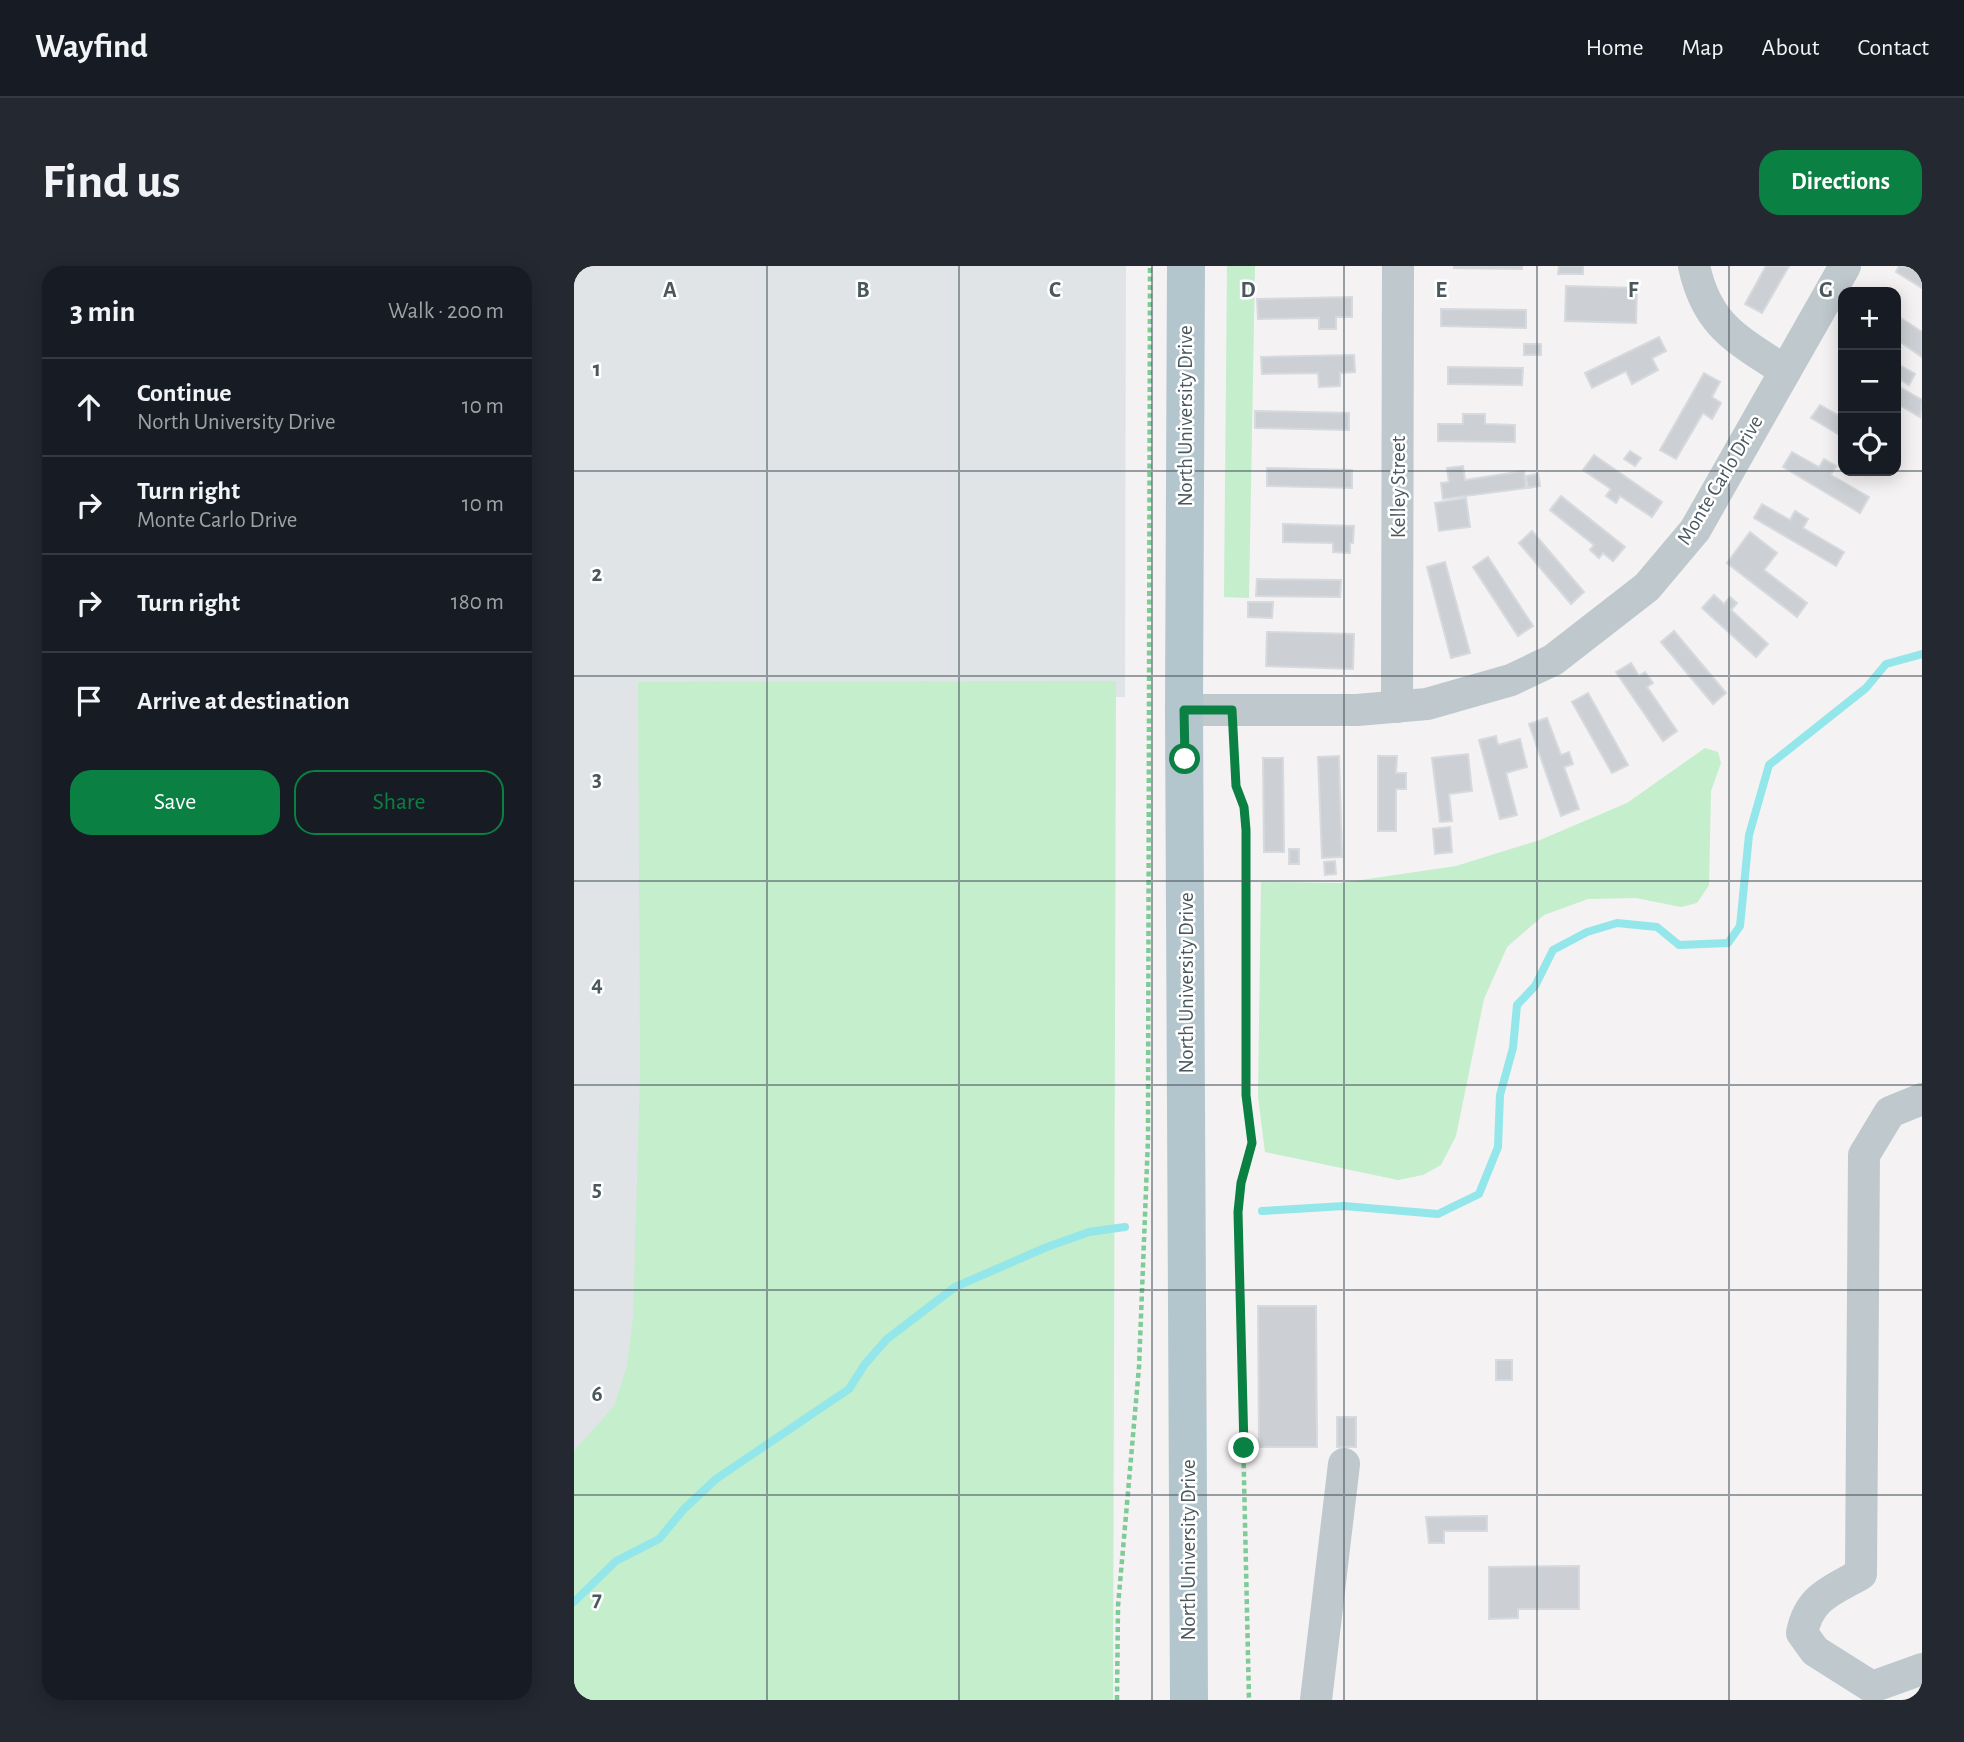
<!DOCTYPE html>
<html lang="en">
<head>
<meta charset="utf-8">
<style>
  :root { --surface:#171b24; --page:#242831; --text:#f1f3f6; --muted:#9ea1a6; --line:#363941; --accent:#0b8043 }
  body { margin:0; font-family:"Alegreya Sans",sans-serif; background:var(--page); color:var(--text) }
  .controls { position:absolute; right:21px; top:21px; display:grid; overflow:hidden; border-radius:14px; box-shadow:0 4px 18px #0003 }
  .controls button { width:63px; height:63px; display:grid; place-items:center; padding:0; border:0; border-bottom:2px solid var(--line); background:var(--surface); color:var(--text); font:35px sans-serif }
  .stop { position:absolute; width:21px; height:21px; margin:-16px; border:5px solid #0b8043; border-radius:50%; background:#fff }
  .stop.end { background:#0b8043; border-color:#fff; box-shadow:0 2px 7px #0008 }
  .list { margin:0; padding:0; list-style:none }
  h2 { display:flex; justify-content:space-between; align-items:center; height:91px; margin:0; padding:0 28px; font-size:30px }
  h2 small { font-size:23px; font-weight:400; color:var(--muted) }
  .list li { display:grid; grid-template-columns:46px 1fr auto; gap:21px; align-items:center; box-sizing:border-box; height:98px; padding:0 28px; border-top:2px solid var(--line) }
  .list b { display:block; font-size:26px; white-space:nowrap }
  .list p { margin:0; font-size:23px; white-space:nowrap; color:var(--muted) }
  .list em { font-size:23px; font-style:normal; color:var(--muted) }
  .actions { display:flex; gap:14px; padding:21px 28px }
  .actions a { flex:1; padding:16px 0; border:2px solid var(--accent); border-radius:21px; text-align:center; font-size:24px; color:var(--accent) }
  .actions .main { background:var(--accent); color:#fff }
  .icon { flex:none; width:38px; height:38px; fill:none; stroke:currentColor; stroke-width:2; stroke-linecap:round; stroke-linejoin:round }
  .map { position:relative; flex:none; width:1348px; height:1434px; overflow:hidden; border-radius:21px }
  header { display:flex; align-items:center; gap:42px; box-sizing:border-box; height:98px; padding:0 35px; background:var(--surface); border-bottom:2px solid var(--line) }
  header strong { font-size:33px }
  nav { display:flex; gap:38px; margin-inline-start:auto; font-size:24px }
  .intro { display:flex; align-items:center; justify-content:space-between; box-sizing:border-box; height:168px; padding:0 42px }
  h1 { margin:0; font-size:49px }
  .button { padding:18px 32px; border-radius:21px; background:var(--accent); color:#fff; font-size:24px; font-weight:700 }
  main { display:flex; gap:42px; padding:0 42px }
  aside { flex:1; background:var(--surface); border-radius:21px; box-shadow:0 4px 18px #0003 }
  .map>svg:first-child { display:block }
  .airport { fill:#e1e4e6 }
  .green { fill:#c4eecc }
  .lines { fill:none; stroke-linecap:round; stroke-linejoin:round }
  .stream { stroke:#93e6e9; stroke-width:8 }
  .building { fill:#ccd0d4; stroke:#d6d9dd; stroke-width:2 }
  .path { stroke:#7dcb96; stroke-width:4.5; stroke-dasharray:5 3.5; stroke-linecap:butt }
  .minor { stroke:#bec8cd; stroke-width:32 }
  .major { stroke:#b3c6ce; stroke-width:38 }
  .route { stroke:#0b8043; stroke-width:9 }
  .grid { fill:none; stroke:#4a585e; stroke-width:2; stroke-opacity:0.55 }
  .labels { text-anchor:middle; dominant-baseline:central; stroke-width:5; stroke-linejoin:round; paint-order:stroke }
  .street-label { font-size:21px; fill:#4a585e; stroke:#fff }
  .grid-label { font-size:23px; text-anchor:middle; font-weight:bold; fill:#4a585e; stroke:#fff; stroke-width:5; stroke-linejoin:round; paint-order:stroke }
</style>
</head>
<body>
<header>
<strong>Wayfind</strong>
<nav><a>Home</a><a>Map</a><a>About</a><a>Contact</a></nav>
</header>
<div class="intro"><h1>Find us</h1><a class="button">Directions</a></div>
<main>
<aside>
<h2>3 min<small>Walk · 200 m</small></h2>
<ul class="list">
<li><svg class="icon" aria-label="ahead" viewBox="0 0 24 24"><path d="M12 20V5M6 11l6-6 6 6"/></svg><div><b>Continue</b><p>North University Drive</p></div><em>10 m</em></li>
<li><svg class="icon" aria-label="right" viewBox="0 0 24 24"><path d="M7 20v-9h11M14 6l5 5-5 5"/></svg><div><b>Turn right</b><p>Monte Carlo Drive</p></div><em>10 m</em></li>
<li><svg class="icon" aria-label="right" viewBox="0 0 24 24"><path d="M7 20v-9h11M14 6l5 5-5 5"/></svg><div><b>Turn right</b></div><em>180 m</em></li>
<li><svg class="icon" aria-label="arrive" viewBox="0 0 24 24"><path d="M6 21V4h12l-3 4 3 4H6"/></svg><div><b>Arrive at destination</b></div></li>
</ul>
<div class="actions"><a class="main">Save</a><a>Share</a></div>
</aside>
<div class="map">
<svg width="1348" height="1434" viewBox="0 0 1348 1434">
  <rect width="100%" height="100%" fill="#f4f2f2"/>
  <polygon class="airport" points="0,0 552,0 551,431 75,432 74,1132 0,1229"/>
  <g class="green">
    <polygon points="653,0 681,0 675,332 650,331"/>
    <polygon points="542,415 539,1434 0,1434 0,1185 40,1140 53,1100 59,1052 66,807 64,416"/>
    <polygon points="1131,482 1144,486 1147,497 1137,525 1135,619 1123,637 1107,641 1062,632 1014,633 970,649 933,681 910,733 882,870 867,899 849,909 824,914 691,886 684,831 687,616 767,617 882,600 966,574 1053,537"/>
  </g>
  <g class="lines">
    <g class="stream">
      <polyline points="688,945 770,940 864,948 905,928 924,881 926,829 939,782 943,739 961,720 979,684 1013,666 1043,657 1083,661 1105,679 1154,677 1166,660 1175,569 1195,499 1292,422 1312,398 1348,388"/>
      <polyline points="0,1336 42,1295 85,1273 110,1243 142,1213 275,1123 291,1098 313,1073 381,1021 473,981 515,966 551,961"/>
    </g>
  </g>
  <g class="building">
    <polygon points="880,0 948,0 948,3 880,2"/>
    <polygon points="985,0 1009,0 1009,8 984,8"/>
    <polygon points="1192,0 1215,0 1188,47 1171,38"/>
    <polygon points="1325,0 1348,2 1348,22 1322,6"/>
    <polygon points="992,20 1063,22 1062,57 991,55"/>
    <polygon points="778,31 778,51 762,51 762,63 745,63 745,52 684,53 683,33"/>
    <polygon points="867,43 952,44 952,62 867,60"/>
    <polygon points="1322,49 1348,66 1348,91 1322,73"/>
    <polygon points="1085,71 1092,85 1078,92 1084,104 1058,118 1052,105 1018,122 1011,107"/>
    <rect x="950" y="78" width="17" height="11"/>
    <polygon points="780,89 781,106 766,107 766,120 745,121 744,107 688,108 687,91"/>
    <polygon points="1322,97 1341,108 1335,119 1322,111"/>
    <polygon points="874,101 949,102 948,119 874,118"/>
    <polygon points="1130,107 1146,116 1138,131 1147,137 1138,153 1129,147 1102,193 1086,184"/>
    <polygon points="1322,119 1348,134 1346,151 1322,137"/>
    <polygon points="1246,139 1269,152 1269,171 1237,152"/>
    <polygon points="681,145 775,147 775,164 681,162"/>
    <polygon points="889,148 911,148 911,158 941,159 941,176 864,175 864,158 889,158"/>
    <polygon points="1056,185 1067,192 1061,200 1050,193"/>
    <polygon points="1218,186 1245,201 1250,193 1262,200 1257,209 1295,231 1286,247 1209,201"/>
    <polygon points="1020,189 1088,236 1078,251 1046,230 1042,237 1032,230 1037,223 1009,204"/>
    <polygon points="889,200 891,214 950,205 952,222 869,233 867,217 875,216 873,202"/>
    <polygon points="693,202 778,204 778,222 693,220"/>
    <polygon points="964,208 966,220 954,222 952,210"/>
    <polygon points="987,230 1051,281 1039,295 1029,287 1025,292 1016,284 1020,279 976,244"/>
    <polygon points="892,232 896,261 865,265 861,237"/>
    <polygon points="1188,238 1216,254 1221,245 1234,253 1229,262 1270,286 1262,300 1180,252"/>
    <polygon points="709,258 780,260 779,277 776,277 776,287 759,286 759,277 709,276"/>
    <polygon points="958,265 1010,326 997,338 945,277"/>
    <polygon points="1176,266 1203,287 1190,304 1233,337 1223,351 1153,297"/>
    <polygon points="914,291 959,360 944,370 899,301"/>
    <polygon points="871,296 896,387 877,392 853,301"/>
    <polygon points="683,313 767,314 766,331 682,330"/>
    <polygon points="1140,329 1150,338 1156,331 1163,337 1157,344 1194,378 1182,391 1128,342"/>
    <polygon points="674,336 699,336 698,352 674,351"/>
    <polygon points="1100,365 1152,427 1139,438 1087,376"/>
    <polygon points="693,366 780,368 779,403 692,400"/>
    <polygon points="1057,397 1065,410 1071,406 1079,417 1073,421 1103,465 1089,475 1042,406"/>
    <polygon points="1014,427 1054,499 1038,507 998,436"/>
    <polygon points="973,452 987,489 995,486 999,498 990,501 1005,543 987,550 955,458"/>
    <polygon points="922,470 924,479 946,473 953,501 932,507 943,549 926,553 905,474"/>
    <polygon points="894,488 898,525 875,528 878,555 866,556 858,492"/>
    <polygon points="765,490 768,591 748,592 744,491"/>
    <polygon points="804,490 823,490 822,507 832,507 832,523 822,523 822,565 804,565"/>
    <polygon points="689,492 709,492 710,586 690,586"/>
    <polygon points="876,561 878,586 861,588 859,563"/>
    <rect x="715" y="583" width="10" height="15"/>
    <polygon points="761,595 762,608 751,609 750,596"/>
    <polygon points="684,1040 742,1040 743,1181 685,1181"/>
    <rect x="922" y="1094" width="16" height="20"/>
    <rect x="763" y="1151" width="19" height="30"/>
    <polygon points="913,1250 913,1265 870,1265 870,1277 855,1277 852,1251"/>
    <polygon points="1005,1300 1005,1343 944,1343 944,1352 915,1353 915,1301"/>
  </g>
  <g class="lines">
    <g class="path">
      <polyline points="658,470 662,520 670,541 672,564 672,829 678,877 667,917 664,946 675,1434"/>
      <polyline points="543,1434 544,1340 565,1101 574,873 576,0"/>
    </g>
    <g class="minor">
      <path d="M1120 0C1133 60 1163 73 1211 105"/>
      <polyline points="823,441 824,0"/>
      <polyline points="610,444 783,444 853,438 937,414 979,394 1073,321 1121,264 1271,0"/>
      <path d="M1298 1421 1241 1385 1228 1367C1235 1331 1257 1325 1287 1308L1290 889 1316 846 1348 833"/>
      <polyline points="1298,1421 1348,1403"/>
      <polyline points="742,1434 770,1198"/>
    </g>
    <polyline class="major" points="612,0 610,444 615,1434"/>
  </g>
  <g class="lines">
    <polyline class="route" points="611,493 610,444 658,444 662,520 670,541 672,564 672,829 678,877 667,917 664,946 670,1182"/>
  </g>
  <path class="grid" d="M193 0V1434M385 0V1434M578 0V1434M770 0V1434M963 0V1434M1155 0V1434M0 205H1348M0 410H1348M0 615H1348M0 819H1348M0 1024H1348M0 1229H1348"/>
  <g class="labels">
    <g class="street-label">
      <text transform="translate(611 150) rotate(-90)">North University Drive</text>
      <text transform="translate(1146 214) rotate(-59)">Monte Carlo Drive</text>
      <text transform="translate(824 221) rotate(-90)">Kelley Street</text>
      <text transform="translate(612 717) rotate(-90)">North University Drive</text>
      <text transform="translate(614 1284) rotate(-90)">North University Drive</text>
    </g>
  </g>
  <g class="grid-label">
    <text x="96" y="31">A</text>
    <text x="289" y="31">B</text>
    <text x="481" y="31">C</text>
    <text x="674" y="31">D</text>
    <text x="867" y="31">E</text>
    <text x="1059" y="31">F</text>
    <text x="1252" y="31">G</text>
    <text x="23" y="110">1</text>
    <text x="23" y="315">2</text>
    <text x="23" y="520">3</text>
    <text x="23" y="725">4</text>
    <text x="23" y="930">5</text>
    <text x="23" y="1135">6</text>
    <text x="23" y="1340">7</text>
  </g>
</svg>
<div class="controls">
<button>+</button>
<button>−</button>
<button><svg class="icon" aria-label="locate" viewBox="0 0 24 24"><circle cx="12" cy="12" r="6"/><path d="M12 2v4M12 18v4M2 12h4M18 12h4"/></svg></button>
</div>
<div class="stop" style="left:611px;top:493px"></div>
<div class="stop end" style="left:670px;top:1182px"></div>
</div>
</main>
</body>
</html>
